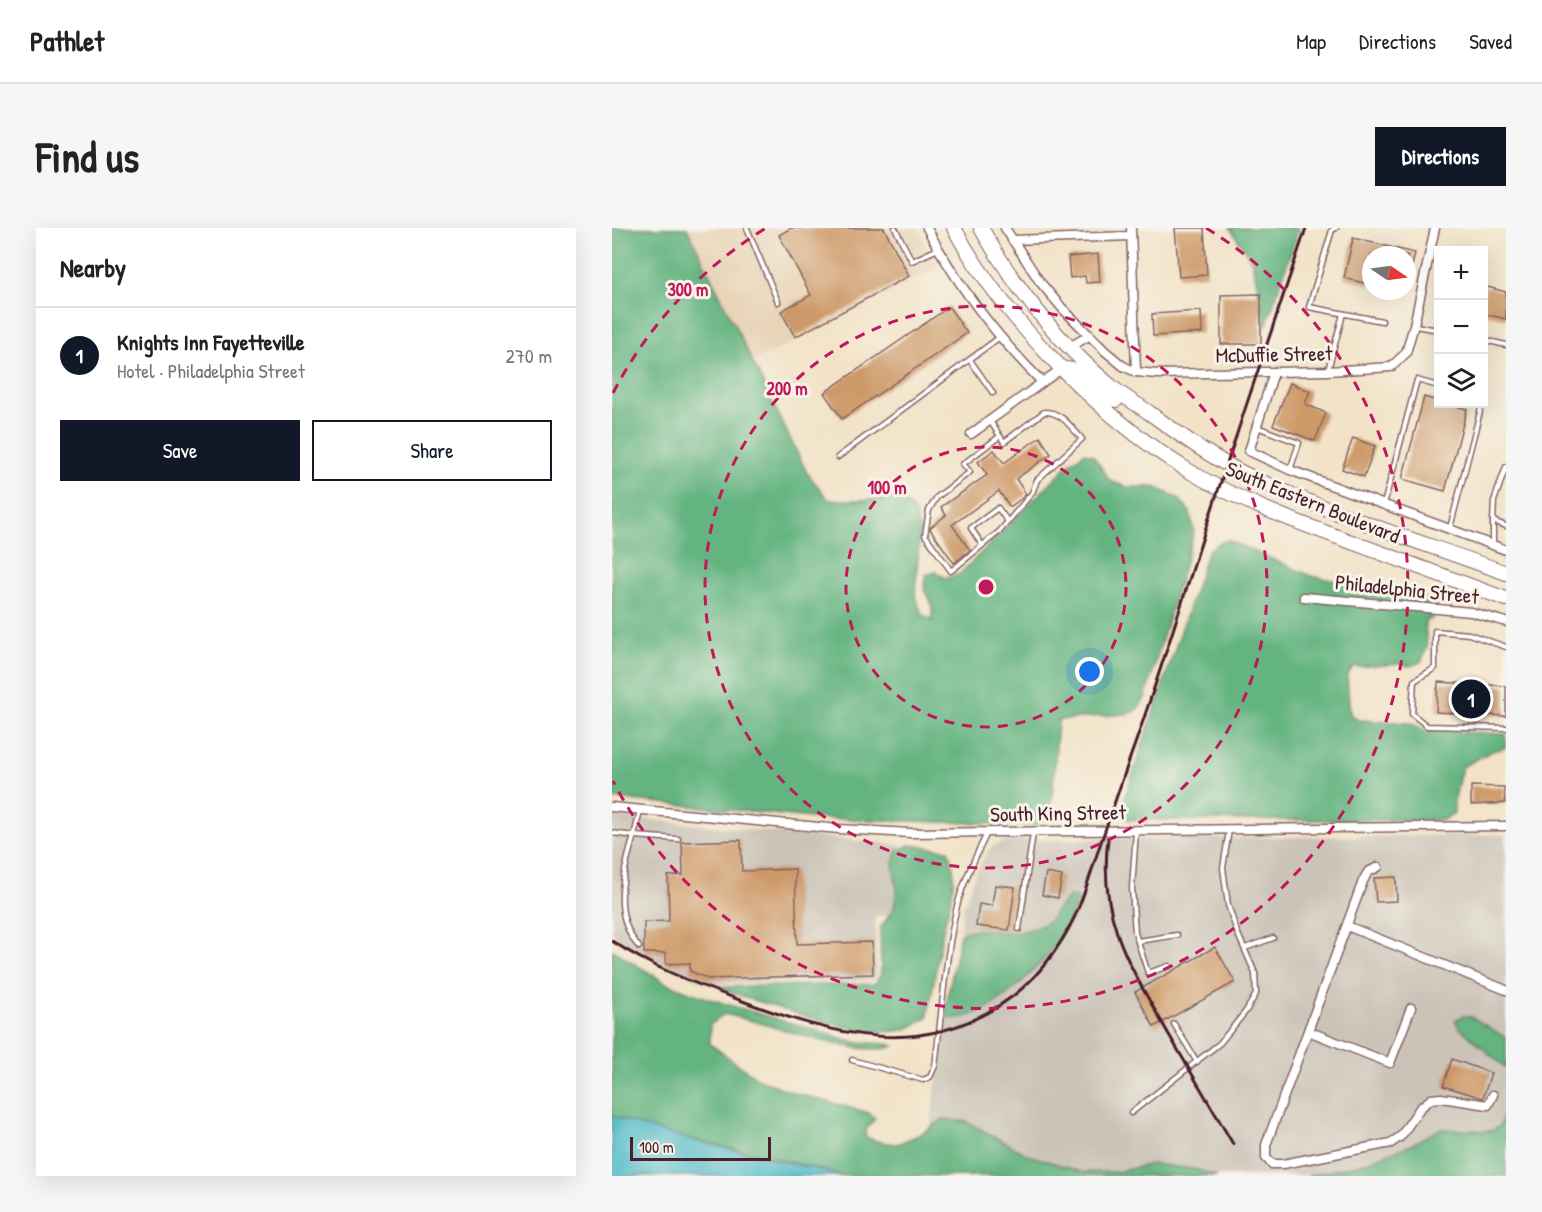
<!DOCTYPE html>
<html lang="en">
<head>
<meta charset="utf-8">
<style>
  :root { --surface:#fff; --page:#f6f6f6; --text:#222; --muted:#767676; --line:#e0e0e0; --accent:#111827 }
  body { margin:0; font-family:"Patrick Hand",sans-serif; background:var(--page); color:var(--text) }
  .controls { position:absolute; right:18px; top:18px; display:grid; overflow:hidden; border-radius:0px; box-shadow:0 6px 24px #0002 }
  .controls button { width:54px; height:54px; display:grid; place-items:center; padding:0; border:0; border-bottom:2px solid var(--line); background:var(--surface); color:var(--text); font:30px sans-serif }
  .compass { position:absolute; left:750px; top:18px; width:54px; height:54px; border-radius:50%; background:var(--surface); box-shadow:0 6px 24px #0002; rotate:103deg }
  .scale { position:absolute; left:18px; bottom:15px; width:141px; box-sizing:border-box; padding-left:6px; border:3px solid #4a1f2b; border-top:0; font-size:16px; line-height:21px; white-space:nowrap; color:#4a1f2b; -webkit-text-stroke:4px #f7f3e8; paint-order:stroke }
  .you { position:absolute; left:478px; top:444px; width:21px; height:21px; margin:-15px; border:4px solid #fff; border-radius:50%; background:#1a73e8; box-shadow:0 0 0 9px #1a73e833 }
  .badge { display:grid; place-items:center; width:39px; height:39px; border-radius:50%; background:var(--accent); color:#fff; font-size:20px; font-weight:700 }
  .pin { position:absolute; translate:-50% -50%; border:3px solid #fff; box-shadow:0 2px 6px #0006 }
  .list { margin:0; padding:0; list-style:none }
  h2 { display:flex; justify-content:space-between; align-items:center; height:78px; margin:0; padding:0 24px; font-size:26px }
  h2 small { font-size:20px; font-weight:400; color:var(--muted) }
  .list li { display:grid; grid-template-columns:39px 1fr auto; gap:18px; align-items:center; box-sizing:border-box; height:96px; padding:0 24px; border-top:2px solid var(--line) }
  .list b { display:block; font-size:22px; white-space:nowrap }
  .list p { margin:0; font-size:20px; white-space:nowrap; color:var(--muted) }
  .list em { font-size:20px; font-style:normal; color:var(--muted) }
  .actions { display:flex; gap:12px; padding:18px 24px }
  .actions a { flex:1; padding:14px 0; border:2px solid var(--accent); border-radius:0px; text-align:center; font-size:21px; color:var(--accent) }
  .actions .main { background:var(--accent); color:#fff }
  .icon { flex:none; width:33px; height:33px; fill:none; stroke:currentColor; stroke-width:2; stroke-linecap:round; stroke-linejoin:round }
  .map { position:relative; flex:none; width:894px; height:948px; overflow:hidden; border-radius:0px }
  header { display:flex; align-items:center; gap:36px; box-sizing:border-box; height:84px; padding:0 30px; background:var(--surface); border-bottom:2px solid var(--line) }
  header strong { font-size:28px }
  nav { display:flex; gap:33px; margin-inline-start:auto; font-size:21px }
  .intro { display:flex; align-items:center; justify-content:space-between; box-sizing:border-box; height:144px; padding:0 36px }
  h1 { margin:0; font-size:42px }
  .button { padding:15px 27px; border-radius:0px; background:var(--accent); color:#fff; font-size:21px; font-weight:700 }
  main { display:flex; gap:36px; padding:0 36px }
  aside { flex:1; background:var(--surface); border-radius:0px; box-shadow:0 6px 24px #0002 }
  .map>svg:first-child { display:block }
  .built { fill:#e8d4b7 }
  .industrial { fill:#cbc3b8 }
  .forest { fill:#64b480; stroke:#576a56; stroke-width:1.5 }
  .water { fill:#4ebac9; stroke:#4c6c7a; stroke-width:1.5 }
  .building { fill:#cd9967 }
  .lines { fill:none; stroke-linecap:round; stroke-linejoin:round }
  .service-casing { stroke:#856462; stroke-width:7 }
  .minor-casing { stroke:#856462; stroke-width:11 }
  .trunk-casing { stroke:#856462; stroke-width:16 }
  .service { stroke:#fff; stroke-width:4 }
  .minor { stroke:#fff; stroke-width:8 }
  .trunk { stroke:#fff; stroke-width:14 }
  .rail { stroke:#4a1f2b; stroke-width:3 }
  .ring { fill:none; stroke:#c2185b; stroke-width:3; stroke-dasharray:10 8 }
  .labels { text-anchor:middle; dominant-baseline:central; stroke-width:6; stroke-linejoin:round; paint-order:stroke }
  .street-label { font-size:21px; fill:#4a1f2b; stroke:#f7f3e8 }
  .centre { fill:#c2185b; stroke:#f7f3e8; stroke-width:3 }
  .ring-label { font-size:18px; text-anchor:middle; font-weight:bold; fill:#c2185b; stroke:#f7f3e8; stroke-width:6; stroke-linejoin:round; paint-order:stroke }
</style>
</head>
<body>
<header>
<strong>Pathlet</strong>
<nav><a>Map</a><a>Directions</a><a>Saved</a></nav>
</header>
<div class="intro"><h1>Find us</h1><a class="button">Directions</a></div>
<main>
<aside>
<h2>Nearby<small></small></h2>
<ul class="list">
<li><span class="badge">1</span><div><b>Knights Inn Fayetteville</b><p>Hotel · Philadelphia Street</p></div><em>270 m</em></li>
</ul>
<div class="actions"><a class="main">Save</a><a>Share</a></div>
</aside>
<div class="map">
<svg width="894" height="948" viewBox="0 0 894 948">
  <rect width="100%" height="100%" fill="#f7f3e8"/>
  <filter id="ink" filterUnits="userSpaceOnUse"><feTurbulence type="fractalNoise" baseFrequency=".0167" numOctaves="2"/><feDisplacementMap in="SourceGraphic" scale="12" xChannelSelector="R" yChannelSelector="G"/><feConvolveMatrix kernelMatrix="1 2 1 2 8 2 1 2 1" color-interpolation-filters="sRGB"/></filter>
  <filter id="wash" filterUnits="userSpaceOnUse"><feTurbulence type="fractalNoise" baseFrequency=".008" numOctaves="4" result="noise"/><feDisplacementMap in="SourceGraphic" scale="24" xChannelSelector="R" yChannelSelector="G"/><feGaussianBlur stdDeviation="1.35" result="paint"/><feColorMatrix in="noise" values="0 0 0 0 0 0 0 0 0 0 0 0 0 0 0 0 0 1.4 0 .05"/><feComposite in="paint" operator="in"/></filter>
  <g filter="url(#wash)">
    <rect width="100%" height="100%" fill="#f2e3c8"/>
    <polygon class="built" points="68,0 305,0 326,39 138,136"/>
    <g class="industrial">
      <polygon points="0,588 290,617 291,687 263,688 264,751 96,756 49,735 18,719 0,704"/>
      <polygon points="894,607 894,948 438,948 318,901 351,681 365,642 379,619 397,612"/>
    </g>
    <g class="forest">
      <polygon points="0,0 75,0 195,245 217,272 255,272 287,268 302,283 308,303 303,367 310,387 320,392 320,375 312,362 314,347 323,344 334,350 347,347 458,235 472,225 481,227 498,253 515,259 543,259 566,270 578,284 582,304 533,470 524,483 512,486 446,492 440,569 434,589 424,597 199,590 0,570"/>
      <polygon points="618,0 687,0 654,98 640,33"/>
      <polygon points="616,312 699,348 821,372 820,391 813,393 815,420 809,434 798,438 788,436 741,439 735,448 738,486 746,492 798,495 811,502 894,506 893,520 880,523 850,539 842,574 842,585 831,592 517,592 511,586 510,578 596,323 606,316"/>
      <path d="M297 617 336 622C350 650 334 684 329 712 324 738 321 764 315 790 308 793 301 799 294 801 251 814 158 776 114 763L108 759 263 756 269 746 268 701 282 680 285 661 281 636 285 623Z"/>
      <path d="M464 668 466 674C458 689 451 705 441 719 422 746 372 795 336 790L333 782 348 706C369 695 394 710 416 702 422 701 429 698 434 695 445 687 448 670 464 668Z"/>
      <path d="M0 722 54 755 94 770 243 814 277 816 282 818C248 832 153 793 112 786L98 797V816L145 850 179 864 257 885 263 890 254 902 253 909 268 914 285 916 309 906 332 891 355 894 414 926 469 944H505L540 936 582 941 605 948H231L168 931 47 904 0 888Z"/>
      <polygon points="851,788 860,789 894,810 894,840 847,799 843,792"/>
      <polygon points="894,880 894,948 696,948 749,936 799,917 828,901 879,903 888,898"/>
    </g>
    <path class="water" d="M0 888C75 914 154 928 231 948H0Z"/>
    <g id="blocks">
      <g class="building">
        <polygon points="179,0 272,0 297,48 183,109 169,83 199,67 167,7"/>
        <polygon points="563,0 592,0 595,47 567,49"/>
        <polygon points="741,10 803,25 798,46 795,46 795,27 759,27 759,57 732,50"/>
        <polygon points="486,26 488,54 474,55 473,48 458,50 456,29"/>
        <polygon points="872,58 894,64 894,91 872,86"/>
        <polygon points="649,66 649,116 609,116 609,67"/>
        <polygon points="337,79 355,105 230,191 212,165"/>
        <polygon points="589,83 590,105 541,108 540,86"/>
        <polygon points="678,155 698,163 693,176 714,185 703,213 661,197"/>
        <polygon points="812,169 826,173 826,176 835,176 855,181 833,263 790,251"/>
        <polygon points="428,209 439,226 404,251 414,266 410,270 398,279 387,263 340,297 358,322 342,335 318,301 319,299 334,287 329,279 375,247 366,234 382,222 392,235"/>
        <polygon points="741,210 763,218 752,249 730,241"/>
        <polygon points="826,454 894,458 894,488 824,484"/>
        <polygon points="859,558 892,559 893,575 859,577"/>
        <polygon points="129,612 130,643 183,641 185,716 260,714 261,746 96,751 78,743 78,735 54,736 54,725 32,725 32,694 57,693 56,648 71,647 70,614"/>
        <polygon points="434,645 450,648 446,670 430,667"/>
        <polygon points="784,649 785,673 764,674 762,650"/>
        <polygon points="383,657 403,659 397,702 364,698 367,676 380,678"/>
        <polygon points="603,719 623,754 542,799 523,764"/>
        <polygon points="840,831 879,845 871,870 831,858"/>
      </g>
    </g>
  </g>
  <g filter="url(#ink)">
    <use href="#blocks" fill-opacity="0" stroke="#856462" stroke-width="1.5"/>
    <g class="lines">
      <g class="service-casing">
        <g id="service">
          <polyline points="135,0 166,74"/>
          <polyline points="283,0 300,33 326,21"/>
          <polyline points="724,0 720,2 697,79 770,93"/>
          <polyline points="804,98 826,102"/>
          <polyline points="872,112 894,117"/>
          <polyline points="358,132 381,165"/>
          <polyline points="716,142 731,86"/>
          <path d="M378 193 392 214 432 184C449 183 459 199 470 211L425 252 420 265 388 303 339 343 313 307 317 282 325 269 358 244 351 236 388 208"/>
          <polyline points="645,199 687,215 678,242"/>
          <polyline points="226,229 388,109"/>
          <polyline points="772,276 805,152 826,158"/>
          <polyline points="881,293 882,273 894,239"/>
          <polyline points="838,300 870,176"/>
          <polyline points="881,315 881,293 894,298"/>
          <polyline points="370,317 359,300 386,280 396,294"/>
          <polyline points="894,419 857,406 823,403 823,440 802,453 800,486 815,498 894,500"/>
          <polyline points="28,583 22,608 66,611"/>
          <polyline points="524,603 520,660 523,705 536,745 557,738"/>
          <path d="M0 605 22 608C10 647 0 688 27 719"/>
          <polyline points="407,701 421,605"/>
          <polyline points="526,713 565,707"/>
          <polyline points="633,720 661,710"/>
          <polyline points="562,796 585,834"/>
          <path d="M240 832 311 852 318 849 323 838C330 785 333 730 345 678 352 652 364 628 375 605"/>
          <polyline points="519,885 608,815 634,783 644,766 643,745 625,704 616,677 611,640 617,602"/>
        </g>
      </g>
      <g class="minor-casing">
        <g id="minor">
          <path d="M315 0C345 57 384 108 430 154"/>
          <polyline points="393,0 428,54 450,80 493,123 511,138 524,144 545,146 716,143 779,139 794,125 802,97 823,0"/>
          <polyline points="519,0 524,144"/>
          <polyline points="400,12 519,8"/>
          <polyline points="458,119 478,107"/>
          <polyline points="662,144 637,223 678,242 894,322"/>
          <polyline points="359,206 449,141"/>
          <polyline points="692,369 859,384 894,394"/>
          <polyline points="0,579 227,601 298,605 894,598"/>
          <polyline points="766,639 756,644 751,653 654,917 654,930 660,936 671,936 779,915 789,908 808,880 819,871 829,870 876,877 881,867"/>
          <polyline points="735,698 894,762"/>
          <polyline points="696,803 778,835 799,780"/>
        </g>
      </g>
      <g class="trunk-casing">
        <g id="trunk">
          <path d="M342 0C366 45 397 84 431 121 475 168 522 210 577 243 632 276 693 297 753 319 800 336 847 354 894 371"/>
          <path d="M369 0C403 60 448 116 501 160 513 170 527 177 539 186 571 209 603 232 639 249 721 287 809 314 894 345"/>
          <path d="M449 141C477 140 481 159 504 172"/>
        </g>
      </g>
      <use href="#service" class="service"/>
      <use href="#minor" class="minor"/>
      <use href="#trunk" class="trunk"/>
      <g class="rail">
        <path d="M496 611C486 692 518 738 556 805 578 842 599 879 621 916"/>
        <path d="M0 713C39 739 82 755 125 771 221 807 312 835 401 768 428 747 448 719 463 688 473 666 480 641 488 617 500 583 511 549 523 516 549 442 572 368 596 293 628 195 661 98 694 0"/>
      </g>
    </g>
  </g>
  <g class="ring">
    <circle cx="374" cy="359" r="140"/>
    <circle cx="374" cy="359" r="281"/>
    <path d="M1 165A421 421 0 0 1 154 0M594 0A421 421 0 1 1 1 553"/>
  </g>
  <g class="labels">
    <g class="street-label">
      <text transform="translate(662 126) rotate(-1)">McDuffie Street</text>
      <text transform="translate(701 274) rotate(22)">South Eastern Boulevard</text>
      <text transform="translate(795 361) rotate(6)">Philadelphia Street</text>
      <text transform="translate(446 585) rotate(-1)">South King Street</text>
    </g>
  </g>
  <circle cx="374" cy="359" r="9" class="centre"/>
  <g class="ring-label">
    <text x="76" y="68">300 m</text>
    <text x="175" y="167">200 m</text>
    <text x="275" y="266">100 m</text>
  </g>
</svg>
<div class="controls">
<button>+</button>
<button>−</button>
<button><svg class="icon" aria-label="layers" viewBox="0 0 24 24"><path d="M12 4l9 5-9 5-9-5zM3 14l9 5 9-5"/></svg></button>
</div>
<svg class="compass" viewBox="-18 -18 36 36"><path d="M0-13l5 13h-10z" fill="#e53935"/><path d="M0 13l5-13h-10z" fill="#767676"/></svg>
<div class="scale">100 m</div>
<div class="you"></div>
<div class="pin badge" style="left:859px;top:471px">1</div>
</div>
</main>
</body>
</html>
